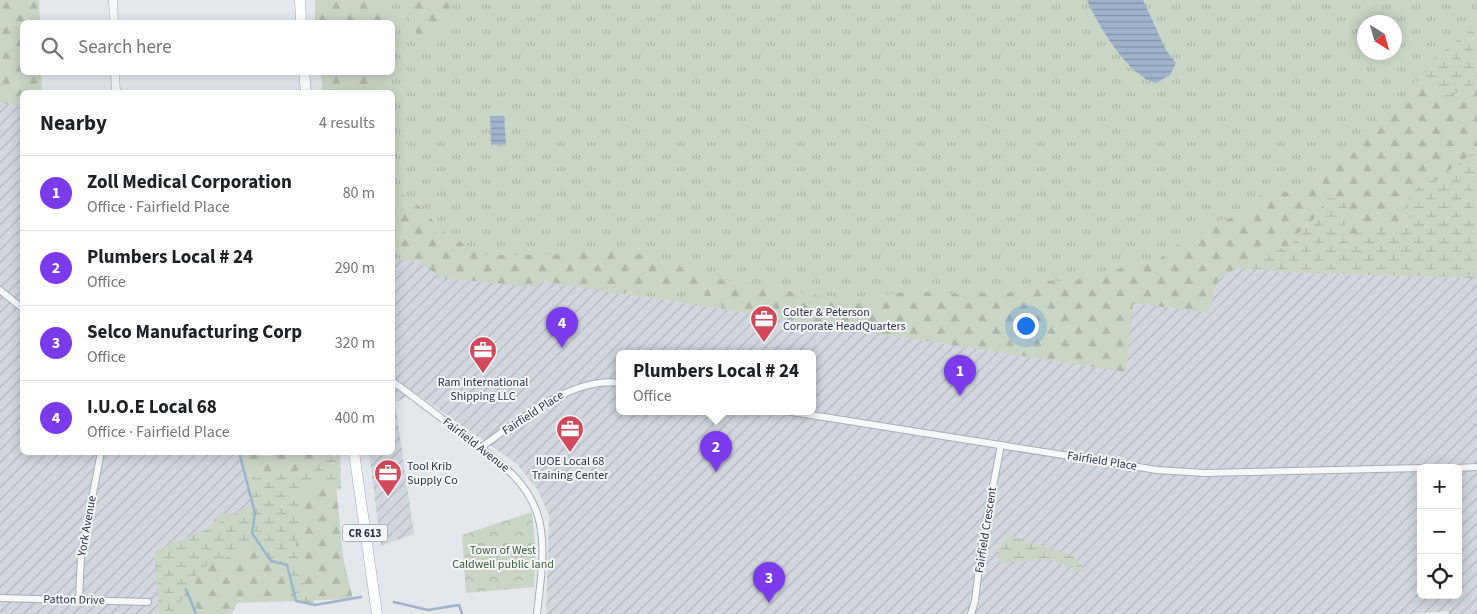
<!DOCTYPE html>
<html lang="en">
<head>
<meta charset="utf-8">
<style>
  :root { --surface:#fff; --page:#f6f6f6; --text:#202124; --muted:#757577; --line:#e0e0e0; --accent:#7c3aed }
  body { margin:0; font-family:"Source Sans 3",sans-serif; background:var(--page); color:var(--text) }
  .controls { position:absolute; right:15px; bottom:15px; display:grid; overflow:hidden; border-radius:8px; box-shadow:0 2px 12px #0003 }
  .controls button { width:45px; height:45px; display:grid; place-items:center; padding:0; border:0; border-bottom:1px solid var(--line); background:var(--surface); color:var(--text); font:25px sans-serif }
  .compass { position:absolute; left:1357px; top:15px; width:45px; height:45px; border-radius:50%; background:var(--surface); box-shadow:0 2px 12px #0003; rotate:143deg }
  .you { position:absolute; left:1025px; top:325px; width:18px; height:18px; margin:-12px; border:4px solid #fff; border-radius:50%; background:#1a73e8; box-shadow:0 0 0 8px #1a73e833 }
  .badge { display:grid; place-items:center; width:32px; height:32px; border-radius:50%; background:var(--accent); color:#fff; font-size:16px; font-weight:700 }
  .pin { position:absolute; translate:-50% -41px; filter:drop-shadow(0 1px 2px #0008) }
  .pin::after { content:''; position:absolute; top:26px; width:18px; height:15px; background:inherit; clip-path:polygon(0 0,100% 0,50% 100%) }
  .popup { position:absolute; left:616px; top:350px; width:200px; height:65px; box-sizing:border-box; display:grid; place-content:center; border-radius:8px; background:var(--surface); filter:drop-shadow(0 1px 4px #0005); font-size:16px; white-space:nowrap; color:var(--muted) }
  .popup b { font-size:19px; color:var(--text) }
  .popup::after { content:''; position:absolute; left:50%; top:100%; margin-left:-10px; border:10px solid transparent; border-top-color:var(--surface) }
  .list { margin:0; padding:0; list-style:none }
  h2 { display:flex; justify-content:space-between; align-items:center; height:65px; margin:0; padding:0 20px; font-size:21px }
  h2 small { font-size:16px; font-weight:400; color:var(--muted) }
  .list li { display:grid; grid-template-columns:32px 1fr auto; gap:15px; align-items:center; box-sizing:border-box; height:75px; padding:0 20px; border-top:1px solid var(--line) }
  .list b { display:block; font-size:19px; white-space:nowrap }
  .list p { margin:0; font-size:16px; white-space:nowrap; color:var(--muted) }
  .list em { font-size:16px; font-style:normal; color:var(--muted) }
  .icon { flex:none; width:28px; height:28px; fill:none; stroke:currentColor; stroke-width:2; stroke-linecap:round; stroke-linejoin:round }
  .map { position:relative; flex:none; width:1477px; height:614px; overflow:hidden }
  .search { position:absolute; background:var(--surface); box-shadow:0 2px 12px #0003; left:20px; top:20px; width:375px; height:55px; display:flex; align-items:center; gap:12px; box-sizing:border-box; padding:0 18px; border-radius:8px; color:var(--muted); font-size:19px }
  .panel { position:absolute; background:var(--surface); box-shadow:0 2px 12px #0003; left:20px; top:90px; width:375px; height:365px; border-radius:8px }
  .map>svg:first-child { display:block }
  .industrial { fill:url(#industrial-furrows); fill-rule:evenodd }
  .grass { fill:url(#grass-tufts); fill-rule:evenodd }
  .forest { fill:url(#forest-firs) }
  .wetland { fill:url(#wetland-marsh) }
  .park { fill:url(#park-crowns) }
  .water { fill:url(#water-rules) }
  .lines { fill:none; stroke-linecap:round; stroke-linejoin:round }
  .stream { stroke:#9fb4cc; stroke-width:2.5 }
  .minor-casing { stroke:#a9aeb7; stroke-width:8 }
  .tertiary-casing { stroke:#a9aeb7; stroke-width:9 }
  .primary-casing { stroke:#a3abb8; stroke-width:11 }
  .minor { stroke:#f7f8fa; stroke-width:6 }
  .tertiary { stroke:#f7f8fa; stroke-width:8 }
  .primary { stroke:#fff; stroke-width:10 }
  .labels { text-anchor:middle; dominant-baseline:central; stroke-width:4; stroke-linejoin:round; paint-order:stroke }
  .shield { fill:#f4f6f9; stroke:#676e7b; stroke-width:1 }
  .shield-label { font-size:11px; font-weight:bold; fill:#2b3445 }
  .poi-label { font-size:12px; fill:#2b3445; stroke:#f4f6f9; text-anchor:start }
  .street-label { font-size:12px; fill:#2b3445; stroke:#f4f6f9 }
  .park-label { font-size:12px; fill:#3f6138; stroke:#f4f6f9 }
</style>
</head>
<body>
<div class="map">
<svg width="1477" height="614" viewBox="0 0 1477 614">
  <defs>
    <pattern id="industrial-furrows" width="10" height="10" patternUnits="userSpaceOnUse" patternTransform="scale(1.25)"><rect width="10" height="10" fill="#d2d6de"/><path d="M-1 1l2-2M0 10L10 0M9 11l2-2" fill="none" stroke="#b4b8c0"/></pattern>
    <pattern id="grass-tufts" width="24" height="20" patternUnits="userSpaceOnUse" patternTransform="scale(1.25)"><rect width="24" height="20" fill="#c9d6c5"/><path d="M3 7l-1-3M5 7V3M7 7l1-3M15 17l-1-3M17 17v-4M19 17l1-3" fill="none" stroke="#adb8ab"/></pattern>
    <pattern id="forest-firs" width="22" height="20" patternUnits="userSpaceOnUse" patternTransform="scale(1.25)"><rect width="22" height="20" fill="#c9d6c5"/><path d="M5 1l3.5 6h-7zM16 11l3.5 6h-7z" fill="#adb8ab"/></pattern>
    <pattern id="wetland-marsh" width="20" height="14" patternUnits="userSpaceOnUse" patternTransform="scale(1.25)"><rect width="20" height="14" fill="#c9d6c5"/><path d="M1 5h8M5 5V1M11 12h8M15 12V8" fill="none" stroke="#adb8ab"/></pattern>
    <pattern id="park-crowns" width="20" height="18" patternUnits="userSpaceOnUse" patternTransform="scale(1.25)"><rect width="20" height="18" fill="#c9d6c5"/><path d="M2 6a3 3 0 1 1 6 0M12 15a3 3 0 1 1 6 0" fill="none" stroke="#adb8ab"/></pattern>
    <pattern id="water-rules" width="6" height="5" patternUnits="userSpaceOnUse" patternTransform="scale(1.25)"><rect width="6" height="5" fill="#9fb4cc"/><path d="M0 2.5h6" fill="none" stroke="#8293a7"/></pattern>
  </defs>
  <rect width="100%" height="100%" fill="#e4e7ec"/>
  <g class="industrial">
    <polygon points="0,103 22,106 22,452 246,453 263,497 207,535 154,551 159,614 0,614"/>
    <path d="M393 258 1126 372 1135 279H1218L1239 268 1304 273 1477 278V614H1449L1448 611 1409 614H546L549 515 537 489 517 464 414 392 395 403 414 534 381 546 369 453 392 452ZM620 353H812V411H620ZM1421 468H1458V595H1421Z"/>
  </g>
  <path class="grass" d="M315 0H1477V278L1304 273 1239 268 1218 279H1136L1126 372 393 258 392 92H323L321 73 392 72V22H315ZM1364 22H1394V52H1364Z"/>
  <g class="forest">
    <polygon points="0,0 39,0 40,22 22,22 22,72 41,73 42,92 22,92 22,106 0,103"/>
    <polygon points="315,0 382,0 398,33 393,34 392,22 315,22"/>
    <polygon points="402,0 453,0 437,38 417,35"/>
    <polygon points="1429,66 1425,84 1477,86 1477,150 1436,180 1406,208 1410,214 1407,221 1389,231 1372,227 1352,238 1343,239 1328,198 1310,224 1297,234 1292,246 1262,253 1218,279 1209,313 1133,303 1126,372 721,309 722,300 678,289 636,288 621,294 541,281 536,287 442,278 399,248 393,246 392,188 416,203 447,235 485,255 554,255 577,245 631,252 665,261 715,278 865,304 889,294 914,291 961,294 1018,293 1032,281 1068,281 1099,276 1129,265 1156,262 1178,244 1210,223 1242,215 1267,188 1295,194 1371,137"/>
    <polygon points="321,73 375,73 377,92 323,92"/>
    <polygon points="278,453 333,453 343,557 353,599 237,603 232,614 159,614 154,551 206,530 221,513 255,513 240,454 271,456"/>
  </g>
  <g class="wetland">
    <path d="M1477 25V86C1451 91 1453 105 1425 84L1429 66 1434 58Z"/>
    <path d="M1477 150V278L1304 273 1239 268 1262 253 1292 246 1297 234 1310 224 1328 198 1343 199 1347 207 1343 239 1352 238 1362 229 1372 227 1389 231 1407 221 1410 214C1400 197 1421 182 1436 180Z"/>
    <path d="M340 454 341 490 334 488 325 481 311 484 298 499 300 521 295 550 315 605 296 601 287 565 271 561 259 543C251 547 243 552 234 555 221 560 209 561 199 572 187 585 184 603 171 614H165V605L158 602 156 555 170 544 206 530 253 503 247 480 292 472Z"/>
    <polygon points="1008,535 1074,556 1087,574 1050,559 999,563 998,549"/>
  </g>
  <polygon class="park" points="532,512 536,555 534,587 466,593 462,535"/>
  <g class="water">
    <path d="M1087 0H1143L1166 50 1176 63 1170 75 1156 83C1129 77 1097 24 1087 0Z"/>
    <polygon points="490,116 504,116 506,144 491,145"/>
  </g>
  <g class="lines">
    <g class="stream">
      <polyline points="239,452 255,513 252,533 271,561 287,565 296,601 315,605 361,597"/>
      <polyline points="186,589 196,614"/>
      <polyline points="394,602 428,610 459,605 462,614"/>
    </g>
    <g class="minor-casing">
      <g id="minor">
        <polyline points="0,290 22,308"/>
        <path d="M392 381C417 399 441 418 465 436 494 459 526 477 538 516 547 547 540 583 537 614"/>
        <polyline points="786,411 1157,470 1205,473 1421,468"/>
        <path d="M480 448C517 422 572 376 620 383"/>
        <polyline points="1456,468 1477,467"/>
        <polyline points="0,598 148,602"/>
        <polyline points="79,600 81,555 101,452"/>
        <polyline points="971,614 975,601 982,543 1001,445"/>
      </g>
    </g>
    <g class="tertiary-casing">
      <g id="tertiary">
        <polyline points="113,0 114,22"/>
        <polyline points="115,72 116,92"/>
      </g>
    </g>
    <g class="primary-casing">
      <g id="primary">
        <polyline points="300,0 301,22"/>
        <polyline points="304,72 306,92"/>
        <polyline points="354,452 377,614"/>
      </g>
    </g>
    <use href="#minor" class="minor"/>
    <use href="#tertiary" class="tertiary"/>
    <use href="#primary" class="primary"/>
  </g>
  <defs>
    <g id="office-pin" transform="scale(1.4375)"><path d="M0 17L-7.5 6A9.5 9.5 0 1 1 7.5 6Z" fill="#d1495b" stroke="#f4f6f9"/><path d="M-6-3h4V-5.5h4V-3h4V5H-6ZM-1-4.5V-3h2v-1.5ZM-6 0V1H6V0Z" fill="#fff"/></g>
  </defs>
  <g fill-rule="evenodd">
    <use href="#office-pin" x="764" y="319"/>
    <use href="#office-pin" x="483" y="350"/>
    <use href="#office-pin" x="570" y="429"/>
    <use href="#office-pin" x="388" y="473"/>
  </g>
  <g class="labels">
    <rect class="shield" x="342.5" y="524.5" width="45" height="17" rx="4"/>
    <g class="shield-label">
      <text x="365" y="533">CR 613</text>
    </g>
    <g class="poi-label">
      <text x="783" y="312">Colter &amp; Peterson<tspan x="783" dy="14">Corporate HeadQuarters</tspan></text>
      <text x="483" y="382" text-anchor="middle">Ram International<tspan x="483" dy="14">Shipping LLC</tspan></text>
      <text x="570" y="461" text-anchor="middle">IUOE Local 68<tspan x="570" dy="14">Training Center</tspan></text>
      <text x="407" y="466">Tool Krib<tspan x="407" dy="14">Supply Co</tspan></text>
    </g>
    <g class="street-label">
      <text transform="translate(533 413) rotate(-33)">Fairfield Place</text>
      <text transform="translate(476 445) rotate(38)">Fairfield Avenue</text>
      <text transform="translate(1102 461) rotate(9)">Fairfield Place</text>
      <text transform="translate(87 526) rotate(-80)">York Avenue</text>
      <text transform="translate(986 530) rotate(-81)">Fairfield Crescent</text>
      <text transform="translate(74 600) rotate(1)">Patton Drive</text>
    </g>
    <g class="park-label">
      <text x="503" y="550">Town of West<tspan x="503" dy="14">Caldwell public land</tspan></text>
    </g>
  </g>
</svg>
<div class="controls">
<button>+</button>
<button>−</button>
<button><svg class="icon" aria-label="locate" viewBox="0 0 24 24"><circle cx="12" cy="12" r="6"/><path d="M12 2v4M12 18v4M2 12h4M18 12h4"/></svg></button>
</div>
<svg class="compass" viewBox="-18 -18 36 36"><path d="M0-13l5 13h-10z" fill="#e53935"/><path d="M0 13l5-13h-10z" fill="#757577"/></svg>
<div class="you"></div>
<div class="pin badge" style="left:960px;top:396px">1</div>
<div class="pin badge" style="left:716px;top:472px">2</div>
<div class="popup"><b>Plumbers Local # 24</b>Office</div>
<div class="pin badge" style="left:769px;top:603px">3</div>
<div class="pin badge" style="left:562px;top:348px">4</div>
<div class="search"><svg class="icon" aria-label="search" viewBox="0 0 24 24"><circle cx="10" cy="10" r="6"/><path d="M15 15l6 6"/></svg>Search here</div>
<section class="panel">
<h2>Nearby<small>4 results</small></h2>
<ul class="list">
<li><span class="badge">1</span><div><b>Zoll Medical Corporation</b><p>Office · Fairfield Place</p></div><em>80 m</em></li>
<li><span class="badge">2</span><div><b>Plumbers Local # 24</b><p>Office</p></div><em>290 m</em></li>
<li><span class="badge">3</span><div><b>Selco Manufacturing Corp</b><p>Office</p></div><em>320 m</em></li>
<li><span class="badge">4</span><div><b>I.U.O.E Local 68</b><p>Office · Fairfield Place</p></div><em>400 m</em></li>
</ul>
</section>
</div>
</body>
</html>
